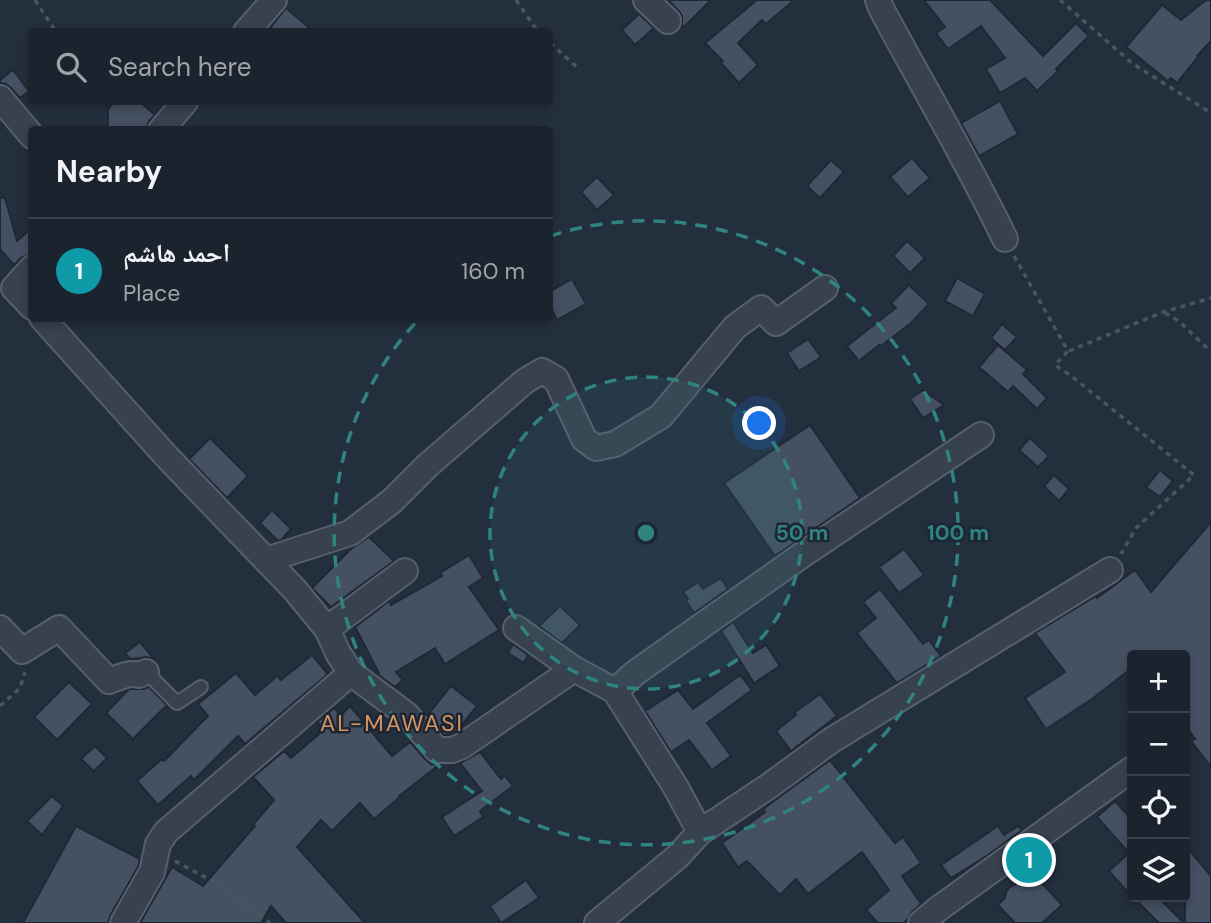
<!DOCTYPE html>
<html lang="en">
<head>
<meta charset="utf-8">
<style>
  :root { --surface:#1b232e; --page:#242b36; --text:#f1f3f6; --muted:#a0a4aa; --line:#39404a; --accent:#8bbbb9 }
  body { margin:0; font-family:"DM Sans","Noto Naskh Arabic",sans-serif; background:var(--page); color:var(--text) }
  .controls { position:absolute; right:21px; bottom:21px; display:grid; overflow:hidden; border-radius:7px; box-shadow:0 4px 10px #0003 }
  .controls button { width:63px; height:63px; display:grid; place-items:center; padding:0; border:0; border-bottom:2px solid var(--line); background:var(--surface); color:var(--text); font:35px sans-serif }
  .you { position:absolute; left:760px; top:424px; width:24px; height:24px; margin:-18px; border:5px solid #fff; border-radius:50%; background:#1a73e8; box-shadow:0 0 0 10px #1a73e833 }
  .badge { display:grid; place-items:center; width:46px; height:46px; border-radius:50%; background:var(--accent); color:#fff; font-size:23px; font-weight:700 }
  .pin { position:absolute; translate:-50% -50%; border:4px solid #fff; box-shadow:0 2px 7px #0006 }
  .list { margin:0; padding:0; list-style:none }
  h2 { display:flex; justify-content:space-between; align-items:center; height:91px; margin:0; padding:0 28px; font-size:30px }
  h2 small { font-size:23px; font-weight:400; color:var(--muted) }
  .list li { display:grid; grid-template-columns:46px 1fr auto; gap:21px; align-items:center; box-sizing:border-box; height:105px; padding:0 28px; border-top:2px solid var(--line) }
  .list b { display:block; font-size:26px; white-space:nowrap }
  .list p { margin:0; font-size:23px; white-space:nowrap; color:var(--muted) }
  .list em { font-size:23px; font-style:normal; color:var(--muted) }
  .icon { flex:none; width:38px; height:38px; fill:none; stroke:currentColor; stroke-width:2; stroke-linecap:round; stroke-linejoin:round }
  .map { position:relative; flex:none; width:1211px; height:923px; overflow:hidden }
  .search { position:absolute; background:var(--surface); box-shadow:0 4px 10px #0003; left:28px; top:28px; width:525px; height:77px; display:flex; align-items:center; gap:18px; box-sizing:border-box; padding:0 24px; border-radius:7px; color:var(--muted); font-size:26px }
  .panel { position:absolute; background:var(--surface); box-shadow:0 4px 10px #0003; left:28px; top:126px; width:525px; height:196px; border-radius:7px }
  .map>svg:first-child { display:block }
  .building { fill:#455162; stroke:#1f2835; stroke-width:2 }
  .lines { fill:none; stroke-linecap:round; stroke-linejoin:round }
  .lane-casing { stroke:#565f6c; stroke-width:16 }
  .street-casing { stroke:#565f6c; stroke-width:28 }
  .path { stroke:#44595c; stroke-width:3.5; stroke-dasharray:5 5; stroke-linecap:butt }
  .lane { stroke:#38414e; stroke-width:12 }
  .street { stroke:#38414e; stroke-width:24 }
  .ring { fill:none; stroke:#308480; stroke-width:3.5; stroke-dasharray:12 9 }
  .labels { text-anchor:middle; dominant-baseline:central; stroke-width:5; stroke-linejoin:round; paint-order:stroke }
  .quarter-label { font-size:23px; letter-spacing:2px; fill:#d59563; stroke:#1d2633 }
  .centre { fill:#308480; stroke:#1d2633; stroke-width:3.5 }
  .ring-label { font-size:21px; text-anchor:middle; font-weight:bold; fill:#308480; stroke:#1d2633; stroke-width:5; stroke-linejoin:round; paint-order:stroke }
</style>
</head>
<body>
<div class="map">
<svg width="1211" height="923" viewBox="0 0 1211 923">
  <rect width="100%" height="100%" fill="#242f3e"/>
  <g class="building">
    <polygon points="668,0 711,0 684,27 682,25 682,16 679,11"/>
    <polygon points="757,0 794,0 766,24 762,20 738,43 758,65 739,83 721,63 723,61 705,43"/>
    <polygon points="924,0 990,0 1043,56 1076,23 1089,36 1056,69 1058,71 1037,91 1025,78 1000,93 986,69 1005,58 981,26 948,49 936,33 945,27"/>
    <polygon points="1206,0 1211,0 1211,41 1197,56 1198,57 1177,83 1171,78 1168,81 1126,47 1162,5 1181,20"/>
    <polygon points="286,8 314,32 267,32"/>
    <polygon points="639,14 654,28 635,45 622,30"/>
    <polygon points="13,70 29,91 20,98 11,88 6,84 0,83 0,80"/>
    <polygon points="1000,101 1018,134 979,156 961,123"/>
    <polygon points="114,102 140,102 155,115 149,121 146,130 108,130 108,109"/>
    <polygon points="912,158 930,178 908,197 890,177"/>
    <polygon points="831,160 844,172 820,198 807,186"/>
    <polygon points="597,177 614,195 597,210 581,192"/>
    <polygon points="0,198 5,198 17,241 32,228 32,253 21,258 14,265 0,249"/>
    <polygon points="907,241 925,258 910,273 893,256"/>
    <polygon points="957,278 985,294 973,316 945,301"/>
    <polygon points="572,279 586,304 557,320 550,306 550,291"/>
    <polygon points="909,285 929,304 911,323 881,346 879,345 859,361 847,346 896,308 891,303"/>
    <polygon points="1002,324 1017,337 1005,350 991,338"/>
    <polygon points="808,339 821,357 799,371 787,353"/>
    <polygon points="998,345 1027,370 1023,374 1047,398 1037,409 1013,386 1008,392 979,367"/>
    <polygon points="923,390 944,405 923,418 910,399"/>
    <polygon points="810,425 860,498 775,556 724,483"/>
    <polygon points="210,438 248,476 227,498 189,459"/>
    <polygon points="1030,438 1049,456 1038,467 1019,450"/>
    <polygon points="1160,470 1173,481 1160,497 1146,487"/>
    <polygon points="1054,475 1069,489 1059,501 1044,486"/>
    <polygon points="272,510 291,529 281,540 278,541 260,523"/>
    <polygon points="1211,522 1211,767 1191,741 1195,739 1185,725 1185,655 1132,655 1132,668 1092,699 1046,729 1025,698 1065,672 1035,633 1096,596 1097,598 1135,570 1151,592"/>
    <polygon points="369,537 394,561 331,607 312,588 352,548"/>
    <polygon points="904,549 924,575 899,593 879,567"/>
    <polygon points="469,555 483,578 469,587 499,630 445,664 435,648 396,672 403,680 395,687 377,674 379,673 355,627 389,601 391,605 442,576 440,573"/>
    <polygon points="721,578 728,589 694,613 686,601 688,599 683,592 698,582 703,589"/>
    <polygon points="880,589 923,644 929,640 941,656 897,683 857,633 876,618 863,602"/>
    <polygon points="560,606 580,625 562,643 539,626"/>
    <polygon points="733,622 753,653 766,645 780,666 754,683 721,631"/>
    <polygon points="140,642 155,660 147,657 130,659 125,653"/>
    <polygon points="513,644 528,655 524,663 508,653"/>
    <polygon points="312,655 328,674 245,744 238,736 194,780 191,776 158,805 137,781 162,759 164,761 208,716 198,704 236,673 255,695 277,676 281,680"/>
    <polygon points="740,675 752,690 707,723 731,756 712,770 689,740 671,752 645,711 678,690 693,709"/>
    <polygon points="69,682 92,704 57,740 34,717"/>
    <polygon points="451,686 477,706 460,727 462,728 449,735 444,735 427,716"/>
    <polygon points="149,687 167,705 133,739 106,713 129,689 144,689"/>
    <polygon points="820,694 837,716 791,751 776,731 796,715 794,713"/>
    <polygon points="350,706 392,756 410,742 426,760 431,764 439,765 399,796 400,797 374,819 360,803 332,831 321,820 297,847 365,923 286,923 271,906 261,923 140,923 172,867 203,886 255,826 253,825 274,800 253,777 284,751 291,758 324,730 317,722 334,708 341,715"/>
    <polygon points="95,746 107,758 94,771 81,759"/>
    <polygon points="480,752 501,779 505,776 513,786 480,811 483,817 454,836 442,817 482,791 460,763"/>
    <polygon points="830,760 895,843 903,837 921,863 902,876 921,904 912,912 907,920 903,923 878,923 866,910 889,890 862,852 808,894 796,879 780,895 747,861 738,867 722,843 765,812 763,809 771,803"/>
    <polygon points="52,796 63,806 42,835 27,821"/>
    <polygon points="1115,801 1132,820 1132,897 1109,871 1129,853 1097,817"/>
    <polygon points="76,826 140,859 138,867 110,916 108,923 23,923"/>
    <polygon points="998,826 1004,835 1018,826 1022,830 988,855 951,878 941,865"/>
    <polygon points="1185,845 1211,876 1211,923 1185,923"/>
    <polygon points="1042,852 1054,864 1038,879 1062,905 1042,923 1015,923 998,905 1005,898 1006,892 1010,887 1026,879 1026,867 1032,859"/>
    <polygon points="526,880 539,898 501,923 490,906"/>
    <polygon points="1133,897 1158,897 1184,923 1159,923"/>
  </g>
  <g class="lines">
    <g class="lane-casing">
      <polyline id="lane" points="146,672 177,703 201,687"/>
    </g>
    <g class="street-casing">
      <g id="street">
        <polyline points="646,0 668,21"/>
        <path d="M878 0 881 8C922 85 967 160 1005 239"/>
        <polyline points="246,32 274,0"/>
        <polyline points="0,98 32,136"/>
        <polyline points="161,130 185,102"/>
        <polyline points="32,268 14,288 32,307"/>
        <polyline points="42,318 167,457 295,590 327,629 338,653 351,673 407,715 437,750 452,750 462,746 574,669"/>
        <polyline points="266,560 350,533 392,501 428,465 525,381 542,371 556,379 584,439 596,448 615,444 661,416 735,327 761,308 776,323 825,288"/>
        <path d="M0 628 22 651 59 628 109 681C120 677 128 672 139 675L146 672"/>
        <polyline points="516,628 574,669 615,691 675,786 700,832"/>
        <polyline points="327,629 405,571"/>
        <polyline points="615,691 635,673 805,553 981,435"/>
        <polyline points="123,923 152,872 158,844 166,832 351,673"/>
        <polyline points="597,923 677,857 700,832 769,786 832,740 1110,570"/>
        <polyline points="921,923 938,909 1132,769"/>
      </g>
    </g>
    <g class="path">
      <polyline points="35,0 56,32"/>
      <polyline points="516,0 538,32"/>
      <polyline points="1060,0 1133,64 1211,113"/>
      <polyline points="550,43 580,70"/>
      <polyline points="1014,256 1068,351 1055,365 1070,375 1194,475 1136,528 1121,554"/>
      <polyline points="1165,313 1179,321 1211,352"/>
      <polyline points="1069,351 1163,312 1211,298"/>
      <polyline points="0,706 20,688 25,672"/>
      <polyline points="175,861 227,889 270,923"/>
    </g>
    <use href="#lane" class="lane"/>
    <use href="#street" class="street"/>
  </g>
  <circle cx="646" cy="533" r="156" fill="#308480" fill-opacity=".12"/>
  <g class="ring">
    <circle cx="646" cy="533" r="156"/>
    <path d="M550 236A312 312 0 1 1 418 320"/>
  </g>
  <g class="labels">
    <g class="quarter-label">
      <text x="392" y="723">AL-MAWASI</text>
    </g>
  </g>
  <circle cx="646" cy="533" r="10" class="centre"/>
  <g class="ring-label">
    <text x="802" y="540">50 m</text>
    <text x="958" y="540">100 m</text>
  </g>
</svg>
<div class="controls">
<button>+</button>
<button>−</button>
<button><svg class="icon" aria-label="locate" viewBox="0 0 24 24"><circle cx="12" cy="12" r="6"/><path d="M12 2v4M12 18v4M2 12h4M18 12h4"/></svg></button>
<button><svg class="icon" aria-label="layers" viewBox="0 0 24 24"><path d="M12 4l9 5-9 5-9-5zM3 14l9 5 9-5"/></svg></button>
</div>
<div class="you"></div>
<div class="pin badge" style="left:1029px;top:860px;background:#0f9aa8">1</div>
<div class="search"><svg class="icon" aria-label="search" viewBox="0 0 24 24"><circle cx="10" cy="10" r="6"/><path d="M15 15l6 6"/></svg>Search here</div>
<section class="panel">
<h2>Nearby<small></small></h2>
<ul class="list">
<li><span class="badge" style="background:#0f9aa8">1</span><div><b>احمد هاشم</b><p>Place</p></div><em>160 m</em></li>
</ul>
</section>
</div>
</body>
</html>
